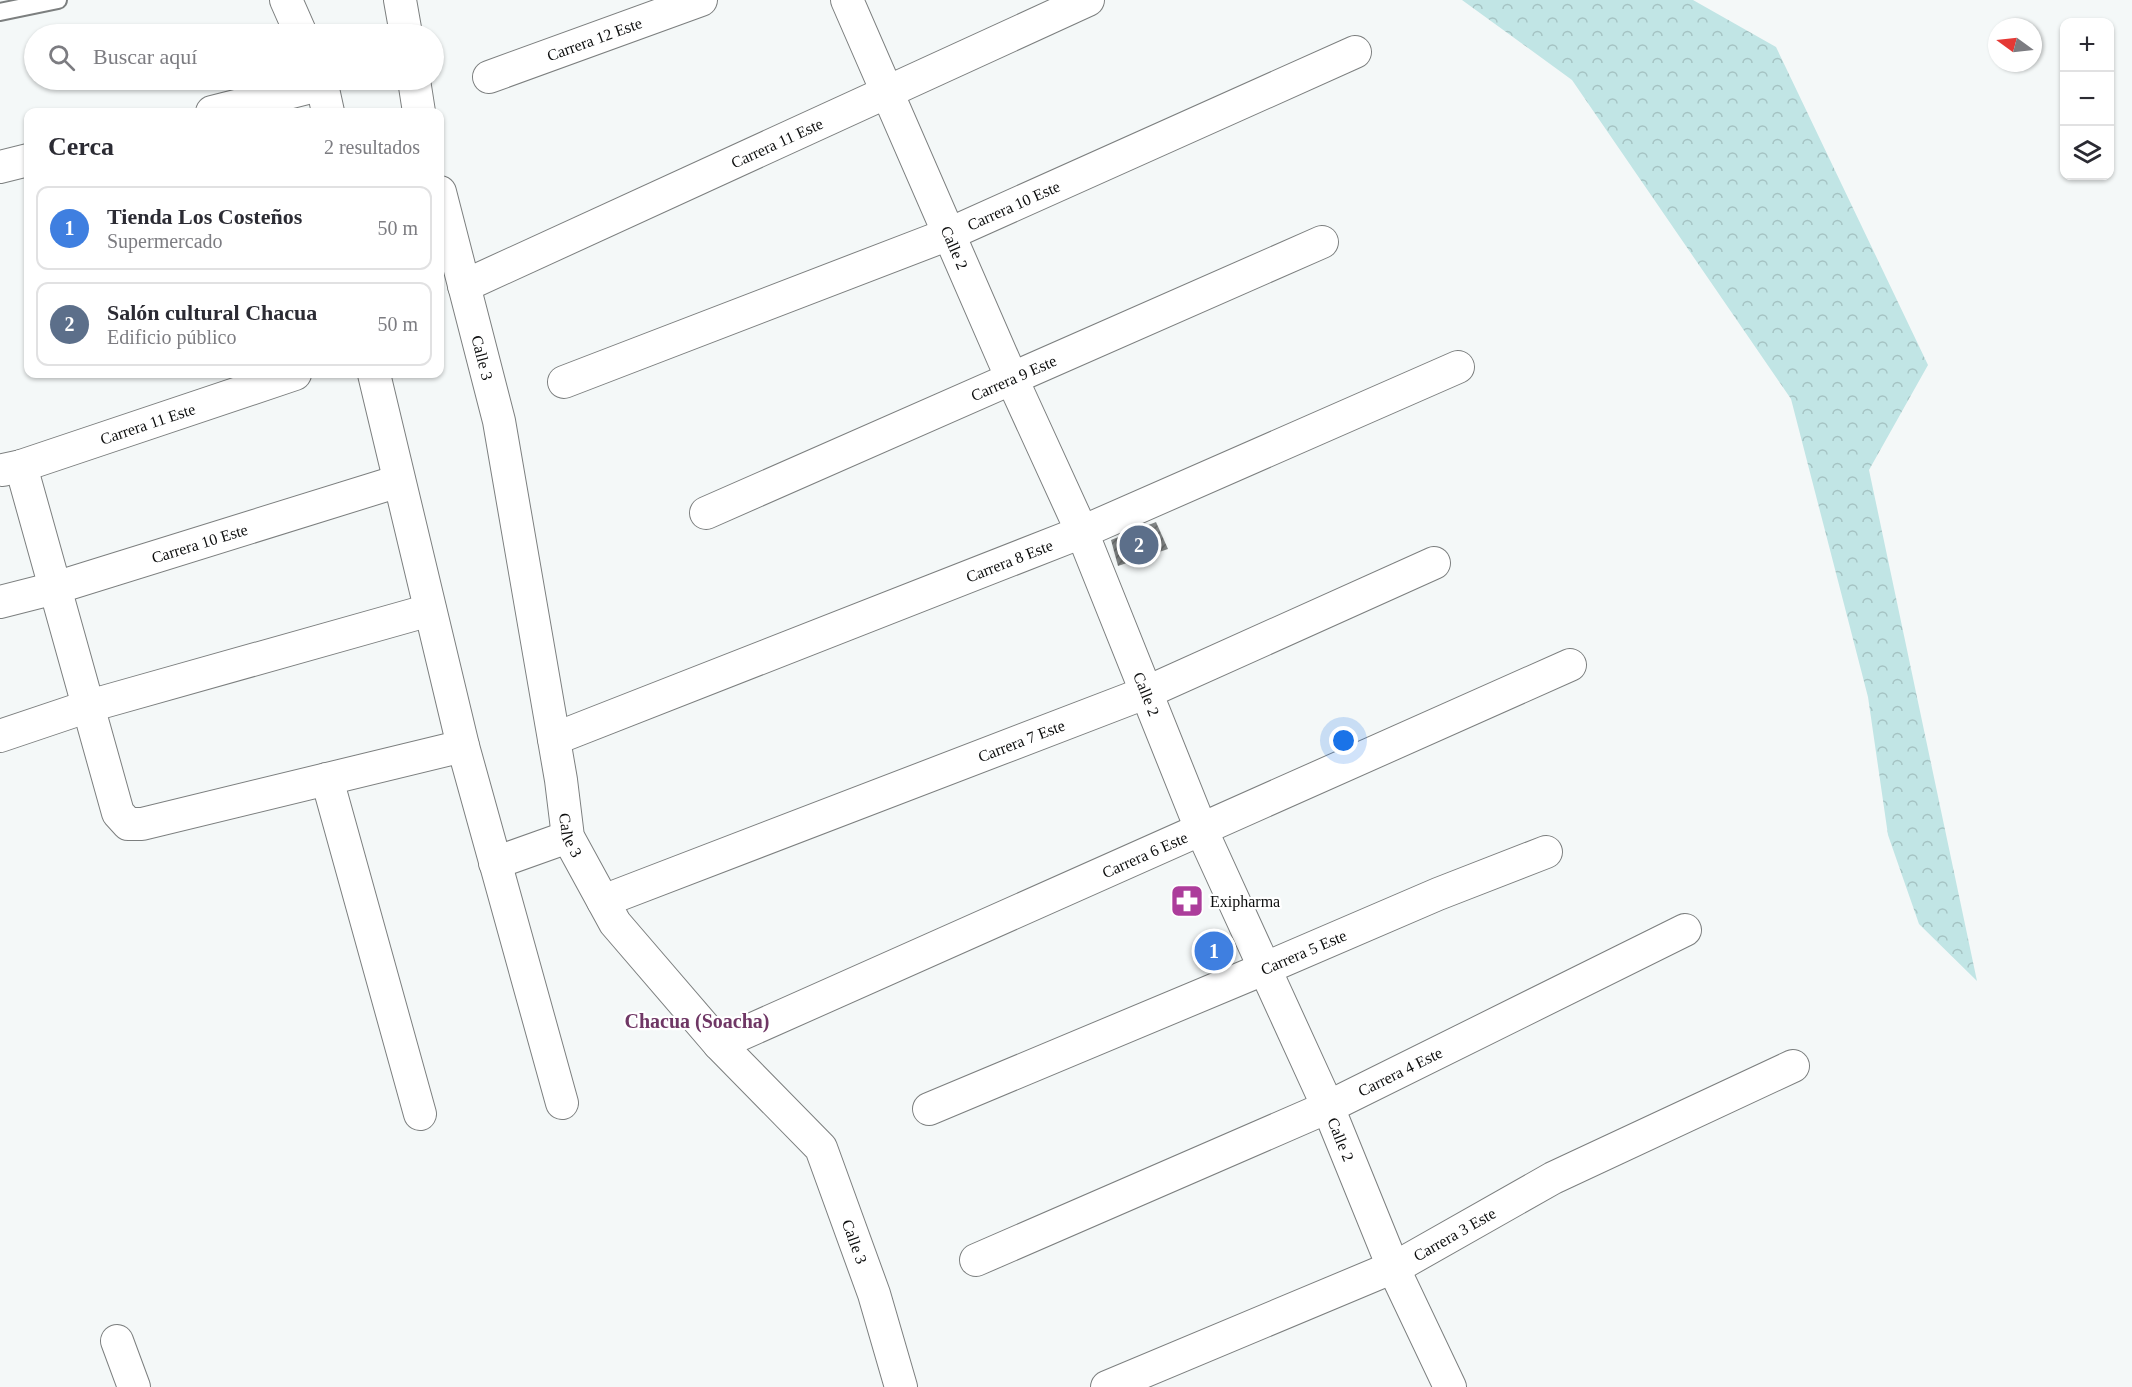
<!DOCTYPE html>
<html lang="es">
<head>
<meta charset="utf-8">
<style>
  :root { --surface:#fff; --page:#f2f2f3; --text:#2b2b33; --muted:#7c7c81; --line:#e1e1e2; --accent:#ac3d9b }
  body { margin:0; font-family:Georgia,serif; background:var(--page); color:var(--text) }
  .controls { position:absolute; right:18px; top:18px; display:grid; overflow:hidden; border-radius:12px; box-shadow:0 2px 4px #0004 }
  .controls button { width:54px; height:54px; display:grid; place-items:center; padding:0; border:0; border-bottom:2px solid var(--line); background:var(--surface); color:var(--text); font:30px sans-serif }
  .compass { position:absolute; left:1988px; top:18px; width:54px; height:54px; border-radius:50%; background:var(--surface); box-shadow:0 2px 4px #0004; rotate:285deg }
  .you { position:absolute; left:1344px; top:741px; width:21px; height:21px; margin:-15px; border:4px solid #fff; border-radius:50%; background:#1a73e8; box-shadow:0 0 0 9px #1a73e833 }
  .badge { display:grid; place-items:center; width:39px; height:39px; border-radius:50%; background:var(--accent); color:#fff; font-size:20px; font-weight:700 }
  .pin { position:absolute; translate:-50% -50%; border:3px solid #fff; box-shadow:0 2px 6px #0006 }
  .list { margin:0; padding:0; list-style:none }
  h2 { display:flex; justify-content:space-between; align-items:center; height:78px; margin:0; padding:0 24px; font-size:26px }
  h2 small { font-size:20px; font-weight:400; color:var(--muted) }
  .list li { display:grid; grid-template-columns:39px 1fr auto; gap:18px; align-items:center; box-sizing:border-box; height:84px; margin:0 12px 12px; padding:0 12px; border:2px solid var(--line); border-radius:12px }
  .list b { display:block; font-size:22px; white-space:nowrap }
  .list p { margin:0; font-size:20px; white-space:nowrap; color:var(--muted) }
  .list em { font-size:20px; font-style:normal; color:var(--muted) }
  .icon { flex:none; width:33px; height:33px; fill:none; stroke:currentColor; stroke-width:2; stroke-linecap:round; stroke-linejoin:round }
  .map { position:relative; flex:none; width:2132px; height:1387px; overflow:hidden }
  .search { position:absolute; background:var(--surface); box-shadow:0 2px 4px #0004; left:24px; top:24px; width:420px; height:66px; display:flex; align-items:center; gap:15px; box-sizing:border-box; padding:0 21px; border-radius:33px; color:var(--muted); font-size:22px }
  .panel { position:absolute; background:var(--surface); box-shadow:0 2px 4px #0004; left:24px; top:108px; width:420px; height:270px; border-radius:12px }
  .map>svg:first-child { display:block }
  .forest { fill:url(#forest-crowns) }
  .building { fill:url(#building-hatch) }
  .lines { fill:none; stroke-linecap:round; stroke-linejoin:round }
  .service-casing { stroke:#7c7f7f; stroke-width:20 }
  .minor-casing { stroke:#7c7f7f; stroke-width:34 }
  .service { stroke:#fff; stroke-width:16 }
  .minor { stroke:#fff; stroke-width:32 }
  .labels { text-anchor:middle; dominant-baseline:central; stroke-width:4.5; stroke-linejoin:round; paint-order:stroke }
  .street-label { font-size:16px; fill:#0d0e0e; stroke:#fff }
  .poi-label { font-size:16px; fill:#0d0e0e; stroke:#fff; text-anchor:start }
  .quarter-label { font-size:20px; font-weight:bold; fill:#6f3765; stroke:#fff }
</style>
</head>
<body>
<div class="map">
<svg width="2132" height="1387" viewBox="0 0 2132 1387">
  <defs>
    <pattern id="forest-crowns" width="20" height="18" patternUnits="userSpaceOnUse" patternTransform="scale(1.5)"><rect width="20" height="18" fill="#c1e5e5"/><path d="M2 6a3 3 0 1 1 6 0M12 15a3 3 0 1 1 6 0" fill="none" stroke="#a5c3c3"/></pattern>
    <pattern id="building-hatch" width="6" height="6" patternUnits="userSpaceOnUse" patternTransform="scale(1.5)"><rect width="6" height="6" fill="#838787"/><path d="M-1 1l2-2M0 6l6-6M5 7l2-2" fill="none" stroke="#6a6d6d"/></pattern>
  </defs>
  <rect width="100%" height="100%" fill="#f4f8f8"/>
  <polygon class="forest" points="1462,0 1693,0 1776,47 1928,365 1869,470 1977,981 1919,924 1888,835 1868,697 1791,399 1572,80"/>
  <polygon class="building" points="1156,522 1168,549 1118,566 1111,540"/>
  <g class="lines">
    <g class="service-casing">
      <polyline id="service" points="0,12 58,0"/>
    </g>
    <g class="minor-casing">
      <g id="minor">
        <polyline points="286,0 301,34"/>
        <polyline points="400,0 406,34"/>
        <path id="s1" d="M847 0 1012 379 1082 532 1201 829 1328 1107 1393 1267 1450 1387"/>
        <path id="s2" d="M489 77 701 0"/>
        <polyline points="321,80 328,112"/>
        <polyline points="414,80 419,112"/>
        <polyline points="212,112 323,84"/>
        <polyline points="0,167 28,160"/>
        <path id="s3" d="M440 192 499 421 561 780 568 837 615 923 719 1044 821 1148 874 1294 901 1387"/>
        <path id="s4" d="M464 286 1088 0"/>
        <polyline points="374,374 463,746 562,1103"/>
        <path id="s5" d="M564 382 949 234 1355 52"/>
        <polyline points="21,466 118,813 128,824 142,824 463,746"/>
        <path id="s6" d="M3 470 21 466 295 374"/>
        <path id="s7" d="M706 513 1322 242"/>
        <path id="s8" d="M0 602 55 588 399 481"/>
        <polyline points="0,736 89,706 430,610"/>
        <path id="s9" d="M554 739 1082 532 1458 367"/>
        <polyline points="327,779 420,1114"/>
        <polyline points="495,863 568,837"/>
        <path id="s10" d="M603 901 1145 693 1434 563"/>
        <path id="s11" d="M719 1044 1570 665"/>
        <path id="s12" d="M929 1109 1266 968 1438 894 1546 852"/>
        <path id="s13" d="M976 1260 1328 1107 1685 930"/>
        <polyline points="117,1341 134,1387"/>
        <path id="s14" d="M1107 1387 1403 1263 1553 1178 1793 1066"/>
      </g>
    </g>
    <use href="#service" class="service"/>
    <use href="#minor" class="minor"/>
  </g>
  <defs>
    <g id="pharmacy-square" transform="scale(1.725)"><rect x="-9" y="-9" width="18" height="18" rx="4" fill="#ac3d9b" stroke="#fff"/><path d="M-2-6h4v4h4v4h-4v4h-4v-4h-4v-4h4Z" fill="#fff"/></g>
  </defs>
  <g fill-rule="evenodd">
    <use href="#pharmacy-square" x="1187" y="901"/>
  </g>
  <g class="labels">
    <g class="street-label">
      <text stroke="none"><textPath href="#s2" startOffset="112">Carrera 12 Este</textPath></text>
      <text stroke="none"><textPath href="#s4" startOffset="344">Carrera 11 Este</textPath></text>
      <text stroke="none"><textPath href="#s5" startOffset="483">Carrera 10 Este</textPath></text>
      <text stroke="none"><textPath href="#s1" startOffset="270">Calle 2</textPath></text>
      <text stroke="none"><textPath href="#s3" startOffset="171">Calle 3</textPath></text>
      <text stroke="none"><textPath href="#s7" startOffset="336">Carrera 9 Este</textPath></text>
      <text stroke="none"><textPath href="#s6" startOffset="152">Carrera 11 Este</textPath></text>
      <text stroke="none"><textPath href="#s8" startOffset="208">Carrera 10 Este</textPath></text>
      <text stroke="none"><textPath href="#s9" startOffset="489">Carrera 8 Este</textPath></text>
      <text stroke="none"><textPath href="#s1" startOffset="756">Calle 2</textPath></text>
      <text stroke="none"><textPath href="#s10" startOffset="448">Carrera 7 Este</textPath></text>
      <text stroke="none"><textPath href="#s3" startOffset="657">Calle 3</textPath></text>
      <text stroke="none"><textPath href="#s11" startOffset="466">Carrera 6 Este</textPath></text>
      <text stroke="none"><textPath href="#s12" startOffset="406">Carrera 5 Este</textPath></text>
      <text stroke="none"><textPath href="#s13" startOffset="464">Carrera 4 Este</textPath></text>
      <text stroke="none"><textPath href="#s1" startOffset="1242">Calle 2</textPath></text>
      <text stroke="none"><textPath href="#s14" startOffset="380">Carrera 3 Este</textPath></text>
      <text stroke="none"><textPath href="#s3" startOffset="1161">Calle 3</textPath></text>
    </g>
    <g class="poi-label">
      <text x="1210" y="901">Exipharma</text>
    </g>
    <g class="quarter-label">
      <text x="697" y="1021">Chacua (Soacha)</text>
    </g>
  </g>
</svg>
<div class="controls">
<button>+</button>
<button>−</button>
<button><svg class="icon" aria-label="layers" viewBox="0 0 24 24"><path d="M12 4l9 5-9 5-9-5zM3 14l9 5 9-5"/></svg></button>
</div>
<svg class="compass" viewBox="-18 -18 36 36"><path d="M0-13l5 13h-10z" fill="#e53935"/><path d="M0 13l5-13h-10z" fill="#7c7c81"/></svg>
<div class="you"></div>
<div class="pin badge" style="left:1214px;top:951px;background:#3f7fe0">1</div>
<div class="pin badge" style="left:1139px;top:545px;background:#5c6f8a">2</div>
<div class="search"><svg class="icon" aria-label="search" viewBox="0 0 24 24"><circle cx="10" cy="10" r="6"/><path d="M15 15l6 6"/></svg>Buscar aquí</div>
<section class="panel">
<h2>Cerca<small>2 resultados</small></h2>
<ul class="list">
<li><span class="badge" style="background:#3f7fe0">1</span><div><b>Tienda Los Costeños</b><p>Supermercado</p></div><em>50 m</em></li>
<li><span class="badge" style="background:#5c6f8a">2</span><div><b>Salón cultural Chacua</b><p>Edificio público</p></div><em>50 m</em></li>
</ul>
</section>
</div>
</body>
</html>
